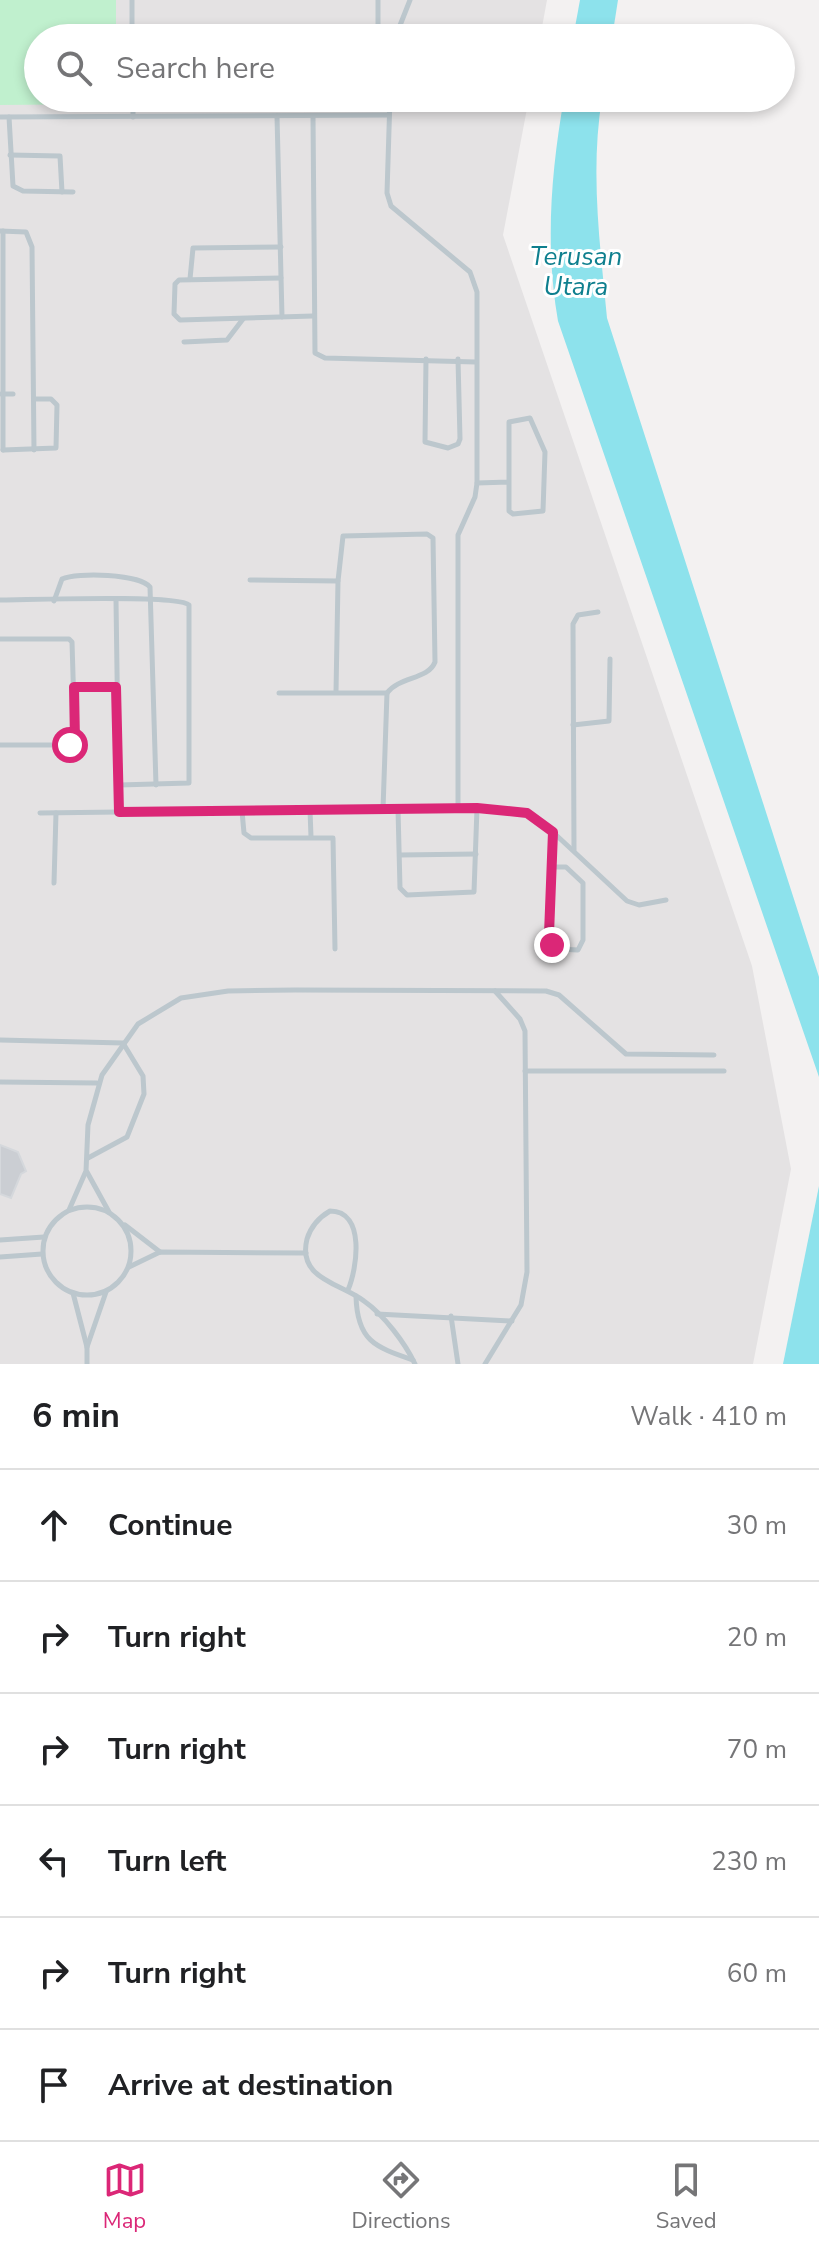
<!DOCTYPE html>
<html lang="en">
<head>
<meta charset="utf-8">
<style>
  :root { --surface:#fff; --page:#f2f2f2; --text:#202124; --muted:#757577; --line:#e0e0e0; --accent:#db2777 }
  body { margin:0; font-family:"Nunito Sans",sans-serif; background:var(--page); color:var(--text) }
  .stop { position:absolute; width:24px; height:24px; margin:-18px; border:6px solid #db2777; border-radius:50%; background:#fff }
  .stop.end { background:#db2777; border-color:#fff; box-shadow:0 2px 8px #0008 }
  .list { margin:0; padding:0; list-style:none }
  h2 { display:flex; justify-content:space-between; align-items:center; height:104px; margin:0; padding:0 32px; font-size:34px }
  h2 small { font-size:26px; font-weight:400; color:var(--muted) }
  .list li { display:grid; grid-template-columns:52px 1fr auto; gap:24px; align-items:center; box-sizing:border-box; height:112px; padding:0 32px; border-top:2px solid var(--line) }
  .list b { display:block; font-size:30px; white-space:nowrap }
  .list em { font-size:26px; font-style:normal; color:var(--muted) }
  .icon { flex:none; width:44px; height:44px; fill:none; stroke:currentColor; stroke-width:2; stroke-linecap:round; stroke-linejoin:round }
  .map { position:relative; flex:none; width:819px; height:1364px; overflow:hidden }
  .search { position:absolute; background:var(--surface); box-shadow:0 4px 12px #0003; left:24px; right:24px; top:24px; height:88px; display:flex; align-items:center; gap:20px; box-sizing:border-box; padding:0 28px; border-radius:44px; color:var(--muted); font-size:30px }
  .sheet { height:776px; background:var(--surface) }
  nav { display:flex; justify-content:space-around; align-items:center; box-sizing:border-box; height:112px; border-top:2px solid var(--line); background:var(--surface); font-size:22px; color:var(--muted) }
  nav a { display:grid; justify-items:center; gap:4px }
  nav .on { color:var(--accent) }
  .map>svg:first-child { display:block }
  .education { fill:#e4e2e3 }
  .green { fill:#c0f0ce }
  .water { fill:#8de2ec }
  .building { fill:#cbced3; stroke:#d5d8dc; stroke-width:2 }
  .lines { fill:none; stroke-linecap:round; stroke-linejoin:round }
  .lane { stroke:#bcc7cd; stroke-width:5 }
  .route { stroke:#db2777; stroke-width:10 }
  .labels { text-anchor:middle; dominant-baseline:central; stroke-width:6; stroke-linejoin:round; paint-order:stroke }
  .water-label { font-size:26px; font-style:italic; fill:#0e7f8e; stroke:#fff }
</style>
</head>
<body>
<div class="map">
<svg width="819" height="1364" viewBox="0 0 819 1364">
  <rect width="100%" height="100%" fill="#f3f1f1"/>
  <polygon class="education" points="0,0 547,0 540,38 38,38 38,98 529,98 503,235 752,966 791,1169 753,1364 0,1364"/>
  <polygon class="green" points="0,0 116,0 116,38 38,38 38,98 117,98 117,104 0,105"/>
  <g class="water">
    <polygon points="580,0 618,0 612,38 573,38"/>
    <path d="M564 98H602C590 172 600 244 607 318L819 977V1077L558 321C545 247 551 172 564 98Z"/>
    <polygon points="819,1186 819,1364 783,1364"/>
  </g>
  <polygon class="building" points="0,1145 18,1152 26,1171 21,1174 11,1198 0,1194"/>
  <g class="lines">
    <g class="lane">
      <polyline points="132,0 132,38"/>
      <polyline points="378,38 378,0"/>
      <polyline points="395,38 410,0"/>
      <polyline points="133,98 133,117"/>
      <polyline points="390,98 387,193 391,206 470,272 477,292 477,483 475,497 458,535 458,809"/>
      <polyline points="277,116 282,317"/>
      <polyline points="313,116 315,353 325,358 476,362"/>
      <polyline points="0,117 389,115"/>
      <polyline points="9,117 13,186 23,191 73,192"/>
      <polyline points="10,155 60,156 62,192"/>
      <polyline points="0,231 26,232 32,247 34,450"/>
      <polyline points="3,231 3,450"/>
      <polyline points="281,278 179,280 175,284 174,314 180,320 313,316"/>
      <polyline points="190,279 193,248 281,247"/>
      <polyline points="184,342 227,340 243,319"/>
      <polyline points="426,359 425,442 448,448 458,444 460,439 458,359"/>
      <polyline points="1,394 13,394"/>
      <polyline points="3,450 56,448 57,405 51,399 34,399"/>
      <polyline points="477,483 509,482 509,422 530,418 545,452 543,511 513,514 509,511 509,482"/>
      <polyline points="250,580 338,581"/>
      <path d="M0 600C27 600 178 594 189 605V783L119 785"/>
      <polyline points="116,600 119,812 512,810 541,821 627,901 639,905 666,900"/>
      <path d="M54 601 62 579C77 572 140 574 150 587L156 785"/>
      <polyline points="0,639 69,639 72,642 75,741 70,745 0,745"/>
      <polyline points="74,687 116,687"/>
      <path d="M336 692 338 581 343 536 427 534 433 538 435 662C428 680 400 676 387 693L383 809"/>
      <polyline points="279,693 387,693"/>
      <polyline points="573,725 609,721 610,659"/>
      <polyline points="398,809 400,888 407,895 474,892 477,808"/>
      <polyline points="310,810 311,837"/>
      <polyline points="242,811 244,833 251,838 333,838 335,949"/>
      <polyline points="40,813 119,812"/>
      <polyline points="574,850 573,624 578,615 598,612"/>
      <polyline points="400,855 476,854"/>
      <polyline points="552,867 566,867 583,883 583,940 578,950 557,949 549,940 553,833"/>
      <polyline points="54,883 56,813"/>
      <polyline points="0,1040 123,1043 143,1076 144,1094 127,1137 88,1158"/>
      <polyline points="525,1071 724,1071"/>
      <polyline points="0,1082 97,1083"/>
      <polyline points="87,1172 109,1212"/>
      <circle cx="87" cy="1251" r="44"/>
      <polyline points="69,1210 86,1171 88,1125 102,1075 138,1024 181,998 228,991 295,990 546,991 559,995 626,1054 714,1055"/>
      <polyline points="125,1225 160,1252"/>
      <polyline points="0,1240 44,1237"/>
      <polyline points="0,1257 42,1254"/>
      <polyline points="129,1267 160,1252 306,1253"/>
      <path d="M348 1290C357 1269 366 1211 330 1211 318 1218 311 1226 307 1239 297 1279 340 1283 364 1301 384 1315 405 1343 415 1364"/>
      <polyline points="73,1293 87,1347 87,1364"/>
      <path d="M356 1296C357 1341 375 1347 413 1360"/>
      <polyline points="377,1314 512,1321"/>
      <polyline points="451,1316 458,1364"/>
      <polyline points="87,1347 106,1292"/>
      <polyline points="485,1364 521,1305 527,1272 525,1031 520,1019 495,991"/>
    </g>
  </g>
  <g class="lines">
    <polyline class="route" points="70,745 75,741 74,687 116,687 119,812 477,808 527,813 553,832 549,934 552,945"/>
  </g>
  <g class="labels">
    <g class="water-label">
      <text x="576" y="256">Terusan<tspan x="576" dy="30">Utara</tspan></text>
    </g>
  </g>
</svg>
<div class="stop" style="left:70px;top:745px"></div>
<div class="stop end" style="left:552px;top:945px"></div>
<div class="search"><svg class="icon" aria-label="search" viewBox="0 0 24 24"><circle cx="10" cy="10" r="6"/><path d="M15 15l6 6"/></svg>Search here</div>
</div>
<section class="sheet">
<h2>6 min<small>Walk · 410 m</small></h2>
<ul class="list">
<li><svg class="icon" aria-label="ahead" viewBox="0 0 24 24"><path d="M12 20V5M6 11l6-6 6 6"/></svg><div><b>Continue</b></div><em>30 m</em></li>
<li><svg class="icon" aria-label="right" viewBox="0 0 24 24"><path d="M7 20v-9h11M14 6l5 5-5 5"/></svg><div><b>Turn right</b></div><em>20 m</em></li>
<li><svg class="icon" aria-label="right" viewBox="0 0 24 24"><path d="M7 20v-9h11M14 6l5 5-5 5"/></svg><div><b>Turn right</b></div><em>70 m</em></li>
<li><svg class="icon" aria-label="left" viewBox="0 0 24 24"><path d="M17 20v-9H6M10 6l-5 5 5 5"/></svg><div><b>Turn left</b></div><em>230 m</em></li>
<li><svg class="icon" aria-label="right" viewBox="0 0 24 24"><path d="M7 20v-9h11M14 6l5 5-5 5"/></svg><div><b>Turn right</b></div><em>60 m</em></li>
<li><svg class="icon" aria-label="arrive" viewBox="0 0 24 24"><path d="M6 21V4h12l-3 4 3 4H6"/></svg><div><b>Arrive at destination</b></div></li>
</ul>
</section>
<nav>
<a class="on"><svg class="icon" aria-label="map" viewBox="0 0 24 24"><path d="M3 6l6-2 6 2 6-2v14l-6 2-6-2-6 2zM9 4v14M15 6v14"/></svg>Map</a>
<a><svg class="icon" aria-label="directions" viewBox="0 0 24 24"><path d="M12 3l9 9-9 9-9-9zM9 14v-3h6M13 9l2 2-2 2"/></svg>Directions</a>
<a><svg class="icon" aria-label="saved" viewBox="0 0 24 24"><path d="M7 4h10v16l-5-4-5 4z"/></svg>Saved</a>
</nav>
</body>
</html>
